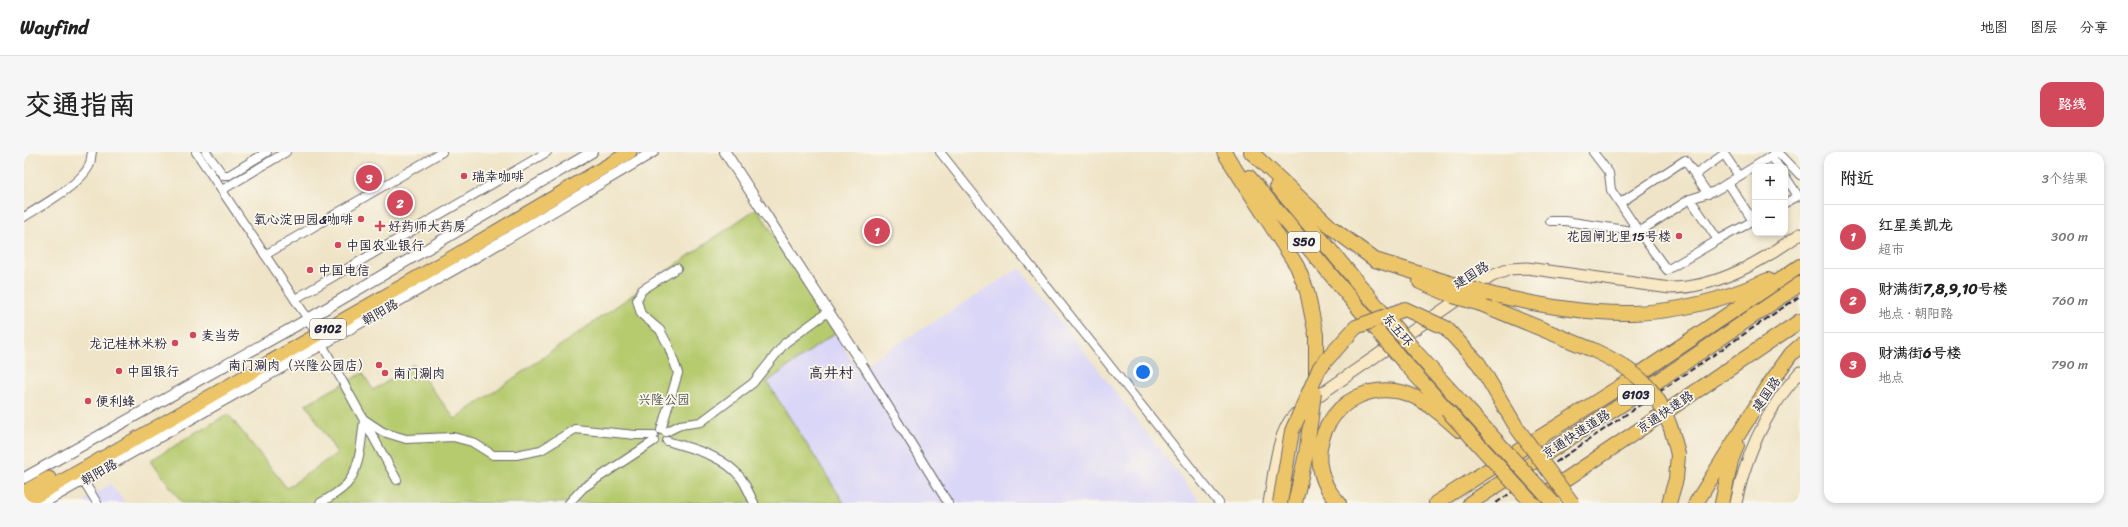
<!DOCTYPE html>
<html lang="zh">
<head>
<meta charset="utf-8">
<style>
  :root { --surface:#fff; --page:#f6f6f6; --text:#222; --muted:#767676; --line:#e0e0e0; --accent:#d1495b }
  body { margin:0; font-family:Sriracha,"LXGW WenKai TC",sans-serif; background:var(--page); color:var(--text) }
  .controls { position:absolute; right:12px; top:12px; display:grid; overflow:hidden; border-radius:8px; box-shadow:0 2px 6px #0003 }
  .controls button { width:36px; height:36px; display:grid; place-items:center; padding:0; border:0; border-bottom:1px solid var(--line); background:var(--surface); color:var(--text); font:20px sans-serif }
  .you { position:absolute; left:1119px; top:220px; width:14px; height:14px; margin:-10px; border:3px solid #fff; border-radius:50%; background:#1a73e8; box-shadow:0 0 0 6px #1a73e833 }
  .badge { display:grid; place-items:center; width:26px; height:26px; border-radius:50%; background:var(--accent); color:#fff; font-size:13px; font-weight:700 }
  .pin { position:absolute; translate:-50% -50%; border:2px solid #fff; box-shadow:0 1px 4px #0006 }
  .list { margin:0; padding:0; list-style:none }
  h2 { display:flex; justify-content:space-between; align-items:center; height:52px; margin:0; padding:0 16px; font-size:17px }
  h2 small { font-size:13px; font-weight:400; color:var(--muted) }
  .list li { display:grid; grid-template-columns:26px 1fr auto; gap:12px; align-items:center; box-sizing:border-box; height:64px; padding:0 16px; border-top:1px solid var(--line) }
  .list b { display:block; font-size:15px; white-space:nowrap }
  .list p { margin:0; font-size:13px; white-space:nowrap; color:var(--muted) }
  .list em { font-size:13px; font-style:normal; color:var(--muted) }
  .map { position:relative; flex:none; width:1776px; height:351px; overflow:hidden; border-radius:12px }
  header { display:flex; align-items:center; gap:24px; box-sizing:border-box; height:56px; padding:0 20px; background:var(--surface); border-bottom:1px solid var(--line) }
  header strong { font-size:19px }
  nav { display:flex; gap:22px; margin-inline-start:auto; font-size:14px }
  .intro { display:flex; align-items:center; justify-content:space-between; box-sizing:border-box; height:96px; padding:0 24px }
  h1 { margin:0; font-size:28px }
  .button { padding:10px 18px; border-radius:12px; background:var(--accent); color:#fff; font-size:14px; font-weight:700 }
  main { display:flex; gap:24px; padding:0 24px }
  aside { flex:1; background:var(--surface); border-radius:12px; box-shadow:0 2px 6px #0003 }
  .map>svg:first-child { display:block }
  .built { fill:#dad6f7 }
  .park { fill:#b6ca6e; stroke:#6c7654 }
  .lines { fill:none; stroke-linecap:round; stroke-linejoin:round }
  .minor-casing { stroke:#6a666c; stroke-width:10 }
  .tertiary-casing { stroke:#6a666c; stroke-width:12 }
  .secondary-casing { stroke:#6a666c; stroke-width:13 }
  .trunk-casing { stroke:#6a666c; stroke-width:15 }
  .motorway-casing { stroke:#6a666c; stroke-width:16 }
  .minor { stroke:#fff; stroke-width:8 }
  .tertiary { stroke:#fff; stroke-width:10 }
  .secondary { stroke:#f8e8c3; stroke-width:11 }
  .trunk { stroke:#edc569; stroke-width:13 }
  .motorway { stroke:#edc569; stroke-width:14 }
  .rail { stroke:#22223b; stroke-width:2; stroke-dasharray:6 3; stroke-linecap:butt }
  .motorway-bridge-casing { stroke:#6a666c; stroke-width:16; stroke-linecap:butt }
  .motorway-bridge { stroke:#edc569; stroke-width:14 }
  .poi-dot { fill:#d1495b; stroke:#fbf7ec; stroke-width:1.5 }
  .labels { text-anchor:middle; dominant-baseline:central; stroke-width:3.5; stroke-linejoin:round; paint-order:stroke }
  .shield { fill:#fbf7ec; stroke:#636270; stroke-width:1 }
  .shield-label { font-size:12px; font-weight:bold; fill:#22223b }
  .poi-label { font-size:13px; fill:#22223b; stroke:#fbf7ec; text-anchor:start }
  .street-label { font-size:13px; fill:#22223b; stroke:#fbf7ec }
  .park-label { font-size:13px; fill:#4e544a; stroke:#fbf7ec }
  .quarter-label { font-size:15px; fill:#22223b; stroke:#fbf7ec }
</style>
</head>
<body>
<header>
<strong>Wayfind</strong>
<nav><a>地图</a><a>图层</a><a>分享</a></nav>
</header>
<div class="intro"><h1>交通指南</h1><a class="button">路线</a></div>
<main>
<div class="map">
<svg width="1776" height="351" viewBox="0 0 1776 351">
  <rect width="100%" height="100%" fill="#fbf7ec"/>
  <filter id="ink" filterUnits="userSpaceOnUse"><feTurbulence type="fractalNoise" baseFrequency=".025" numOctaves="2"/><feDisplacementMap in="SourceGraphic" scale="8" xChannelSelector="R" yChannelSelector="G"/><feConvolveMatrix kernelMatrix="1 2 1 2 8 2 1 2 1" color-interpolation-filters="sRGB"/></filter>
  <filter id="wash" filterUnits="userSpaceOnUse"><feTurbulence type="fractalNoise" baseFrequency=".012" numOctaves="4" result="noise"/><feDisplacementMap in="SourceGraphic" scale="16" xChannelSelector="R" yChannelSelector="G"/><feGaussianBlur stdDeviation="0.9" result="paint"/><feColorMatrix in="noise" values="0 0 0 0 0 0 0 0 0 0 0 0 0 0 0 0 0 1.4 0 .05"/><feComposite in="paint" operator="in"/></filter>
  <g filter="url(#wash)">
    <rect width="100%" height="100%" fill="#efe4c7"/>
    <g class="built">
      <polygon points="996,116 1177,351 820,351 743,230 811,181 833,217"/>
      <polygon points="86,332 101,351 57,351"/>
    </g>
    <polygon class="park" points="733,56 811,181 743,230 820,351 158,351 127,308 204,262 263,336 313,301 282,252 339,221 349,238 381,219 389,212 431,267"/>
  </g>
  <g filter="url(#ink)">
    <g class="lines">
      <g class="minor-casing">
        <g id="minor">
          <polyline points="172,0 284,167 373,328"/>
          <polyline points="182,0 199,23 205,23 243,0"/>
          <polyline points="916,0 1195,351"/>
          <polyline points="1569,0 1585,21 1587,38 1615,80 1666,47 1691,39 1754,0"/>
          <polyline points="1754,0 1776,23"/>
          <polyline points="1747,4 1755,15"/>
          <polyline points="1671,23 1700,2 1715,24"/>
          <polyline points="1761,24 1774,44 1761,51"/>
          <polyline points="198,38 262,0"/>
          <polyline points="1596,51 1661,8 1684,42"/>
          <path d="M0 65C17 54 58 32 66 12 67 9 67 4 68 0"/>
          <polyline points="1526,69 1541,69 1615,80 1643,118 1694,88 1666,47"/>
          <polyline points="1694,88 1729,69 1704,31"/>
          <polyline points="241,103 418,0"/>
          <polyline points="271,147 523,0"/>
          <polyline points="837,210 924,351"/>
          <polyline points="341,268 359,280 382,287 429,285 448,290 469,303 492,303 517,298 551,277 612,283 630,283"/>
          <polyline points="637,278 654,221 644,193 636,178 617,162 613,148 618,138 653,116"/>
          <polyline points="642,280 656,273 677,270 729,231 761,191 805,159"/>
          <path d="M643 289C669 297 699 303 717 326 722 333 726 343 730 351"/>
          <polyline points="59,328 73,351"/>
          <path d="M296 351C305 346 314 341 322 333 337 317 337 288 340 268"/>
          <polyline points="545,351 559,336 630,289"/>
        </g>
      </g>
      <g class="tertiary-casing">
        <g id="tertiary">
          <polyline points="701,0 837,210"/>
          <polyline points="0,326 284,167 568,0"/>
          <polyline points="19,351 450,106 629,0"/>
        </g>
      </g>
      <g class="secondary-casing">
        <g id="secondary">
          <path d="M1284 251 1468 124 1486 117 1503 116 1646 136C1694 136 1738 109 1776 82"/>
          <path d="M1245 351C1250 325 1252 281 1271 262"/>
          <path d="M1712 351C1722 301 1742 258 1776 220"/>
        </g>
      </g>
      <g class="trunk-casing">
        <g id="trunk">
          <polyline points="0,340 25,326"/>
          <polyline points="0,351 429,105 606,0"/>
        </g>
      </g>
      <g class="motorway-casing">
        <g id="motorway">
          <polyline points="1200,0 1273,114 1283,139 1292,183 1292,223"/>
          <polyline points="1227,0 1308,76 1351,108 1432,133"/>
          <polyline points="1225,25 1353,178"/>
          <polyline points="1253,34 1368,172"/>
          <polyline points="1396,130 1429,144"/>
          <path d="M1470 143C1574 166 1644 173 1744 128"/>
          <polyline points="1457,152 1569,198"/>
          <polyline points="1391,199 1436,249"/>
          <polyline points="1379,209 1423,258"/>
          <polyline points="1271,351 1282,302 1287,265"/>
          <path d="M1315 351C1268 304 1312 226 1377 240 1400 246 1418 263 1435 278"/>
          <polyline points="1412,351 1605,229 1776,114"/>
          <polyline points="1446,351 1637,227 1776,132"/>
          <polyline points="1507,351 1776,169"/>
          <polyline points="1645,351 1652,327 1654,303"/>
          <polyline points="1672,351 1747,230 1767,202 1776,194"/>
          <polyline points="1698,351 1707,309 1713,293"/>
        </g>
      </g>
      <use href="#minor" class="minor"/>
      <use href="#tertiary" class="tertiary"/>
      <use href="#secondary" class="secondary"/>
      <use href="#trunk" class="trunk"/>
      <use href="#motorway" class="motorway"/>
      <polyline class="rail" points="1472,351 1776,144"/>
      <g class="motorway-bridge-casing">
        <g id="motorway-bridge">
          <polyline points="1432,133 1470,143"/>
          <polyline points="1429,144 1457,152"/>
          <polyline points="1368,172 1391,199"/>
          <polyline points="1355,181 1379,209"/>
          <path d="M1569 198C1622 222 1642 246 1654 303"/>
          <polyline points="1436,249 1529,351"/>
          <polyline points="1423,258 1508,351"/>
          <polyline points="1287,265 1290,240"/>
          <polyline points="1256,351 1268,279 1296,215 1332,175 1381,157 1422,176 1455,212 1493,276 1548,351"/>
        </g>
      </g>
      <use href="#motorway-bridge" class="motorway-bridge"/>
    </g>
  </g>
  <g class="poi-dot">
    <circle cx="440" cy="24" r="4"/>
    <circle cx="337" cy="67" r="4"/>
    <path d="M354 68h4v4h4v4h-4v4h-4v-4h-4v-4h4z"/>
    <circle cx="1655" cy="84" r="4"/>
    <circle cx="314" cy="93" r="4"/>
    <circle cx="286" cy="118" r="4"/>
    <circle cx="169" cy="183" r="4"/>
    <circle cx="151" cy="191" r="4"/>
    <circle cx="355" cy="213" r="4"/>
    <circle cx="95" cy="219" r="4"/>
    <circle cx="361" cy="221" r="4"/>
    <circle cx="64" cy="249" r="4"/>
  </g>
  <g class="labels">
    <g class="shield">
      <rect x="1264" y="80" width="32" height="20" rx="3"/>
      <rect x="286" y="167" width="36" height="20" rx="3"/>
      <rect x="1594" y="233" width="36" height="20" rx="3"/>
    </g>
    <g class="shield-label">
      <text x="1280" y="90">S50</text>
      <text x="304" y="177">G102</text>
      <text x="1612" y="243">G103</text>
    </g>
    <g class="poi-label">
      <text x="448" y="24">瑞幸咖啡</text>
      <text x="329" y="67" text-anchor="end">氧心淀田园&amp;咖啡</text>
      <text x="364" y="74">好药师大药房</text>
      <text x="1647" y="84" text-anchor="end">花园闸北里15号楼</text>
      <text x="322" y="93">中国农业银行</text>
      <text x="294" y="118">中国电信</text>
      <text x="177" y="183">麦当劳</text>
      <text x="143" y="191" text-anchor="end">龙记桂林米粉</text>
      <text x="347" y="213" text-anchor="end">南门涮肉（兴隆公园店）</text>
      <text x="103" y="219">中国银行</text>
      <text x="369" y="221">南门涮肉</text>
      <text x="72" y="249">便利蜂</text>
    </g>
    <g class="street-label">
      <text transform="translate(1447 123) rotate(-32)">建国路</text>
      <text transform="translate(356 160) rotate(-30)">朝阳路</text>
      <text transform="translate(1374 178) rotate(50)">东五环</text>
      <text transform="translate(1742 242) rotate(-55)">建国路</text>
      <text transform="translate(1641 260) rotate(-34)">京通快速路</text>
      <text transform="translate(1552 282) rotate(-33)">京通快速道路</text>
      <text transform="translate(75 320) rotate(-30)">朝阳路</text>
    </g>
    <g class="park-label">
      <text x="640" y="247">兴隆公园</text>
    </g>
    <g class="quarter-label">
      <text x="807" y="221">高井村</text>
    </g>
  </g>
</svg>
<div class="controls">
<button>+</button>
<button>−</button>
</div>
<div class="you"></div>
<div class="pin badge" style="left:853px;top:79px">1</div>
<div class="pin badge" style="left:376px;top:51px">2</div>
<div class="pin badge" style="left:345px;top:26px">3</div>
</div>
<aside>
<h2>附近<small>3个结果</small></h2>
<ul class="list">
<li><span class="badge">1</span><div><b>红星美凯龙</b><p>超市</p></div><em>300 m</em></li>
<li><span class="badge">2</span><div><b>财满街7,8,9,10号楼</b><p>地点 · 朝阳路</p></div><em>760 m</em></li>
<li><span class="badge">3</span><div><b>财满街6号楼</b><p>地点</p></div><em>790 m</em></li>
</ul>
</aside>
</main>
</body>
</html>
